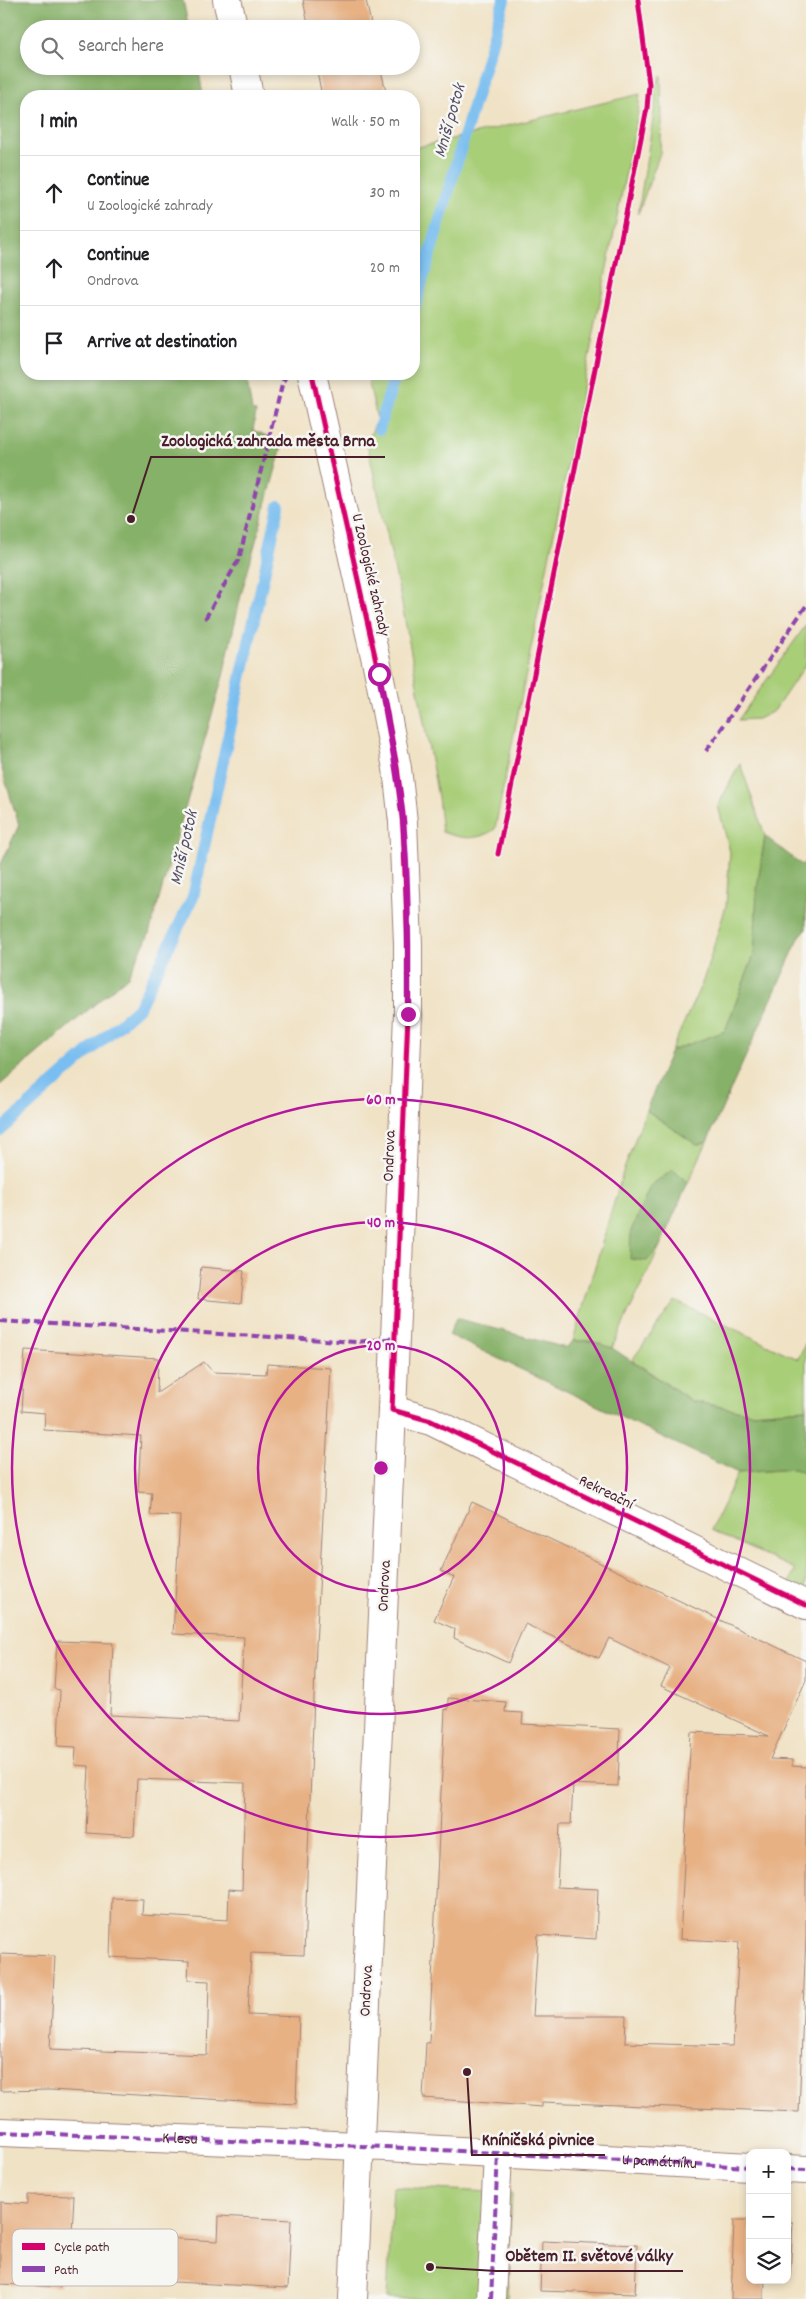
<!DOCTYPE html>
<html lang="en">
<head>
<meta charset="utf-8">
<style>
  :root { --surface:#fff; --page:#f2f2f2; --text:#202124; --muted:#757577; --line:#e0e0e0 }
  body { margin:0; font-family:Dekko,sans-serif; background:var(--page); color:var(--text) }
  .controls { position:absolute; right:15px; bottom:15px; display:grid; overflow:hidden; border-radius:10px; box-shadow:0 2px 8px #0003 }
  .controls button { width:45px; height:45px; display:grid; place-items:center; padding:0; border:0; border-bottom:1px solid var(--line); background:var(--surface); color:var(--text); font:25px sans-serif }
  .stop { position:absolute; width:15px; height:15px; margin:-11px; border:4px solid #b5179e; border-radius:50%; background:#fff }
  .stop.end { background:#b5179e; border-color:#fff; box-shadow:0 1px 5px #0008 }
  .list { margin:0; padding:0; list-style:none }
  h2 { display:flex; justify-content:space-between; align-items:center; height:65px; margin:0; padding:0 20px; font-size:21px }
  h2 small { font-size:16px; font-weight:400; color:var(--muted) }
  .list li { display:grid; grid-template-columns:32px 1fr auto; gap:15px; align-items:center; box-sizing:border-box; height:75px; padding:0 20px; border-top:1px solid var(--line) }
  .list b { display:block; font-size:19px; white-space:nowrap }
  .list p { margin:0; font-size:16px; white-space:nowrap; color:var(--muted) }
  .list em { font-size:16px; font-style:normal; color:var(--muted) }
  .icon { flex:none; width:28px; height:28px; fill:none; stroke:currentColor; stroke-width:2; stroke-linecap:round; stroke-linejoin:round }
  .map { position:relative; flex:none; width:806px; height:2299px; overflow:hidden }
  .search { position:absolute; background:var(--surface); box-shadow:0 2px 8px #0003; left:20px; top:20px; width:400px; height:55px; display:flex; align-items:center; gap:12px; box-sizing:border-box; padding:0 18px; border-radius:28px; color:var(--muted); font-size:19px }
  .panel { position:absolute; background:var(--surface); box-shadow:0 2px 8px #0003; left:20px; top:90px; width:400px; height:290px; border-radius:20px }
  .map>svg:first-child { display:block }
  .green { fill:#a8ce78; stroke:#797652 }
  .forest { fill:#86b168; stroke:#68684a }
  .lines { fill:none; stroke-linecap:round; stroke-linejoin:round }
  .stream { stroke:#79bef0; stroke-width:12 }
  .building { fill:#e7b184 }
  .street-casing { stroke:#9d8078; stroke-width:30 }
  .secondary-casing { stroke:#9d8078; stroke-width:30 }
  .street { stroke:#fff; stroke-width:28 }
  .secondary { stroke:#fff; stroke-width:28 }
  .quiet { stroke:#8e44ad; stroke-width:4; stroke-dasharray:8 4; stroke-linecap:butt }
  .cycleway-casing { stroke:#f6f6f2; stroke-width:8 }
  .cycleway { stroke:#d6006c; stroke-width:5 }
  .route { stroke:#b5179e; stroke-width:6 }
  .ring { fill:none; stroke:#b5179e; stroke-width:2.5 }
  .labels { text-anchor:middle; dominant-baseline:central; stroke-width:5; stroke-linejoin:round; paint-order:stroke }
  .street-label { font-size:16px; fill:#4a1f2b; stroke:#f6f6f2 }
  .water-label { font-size:18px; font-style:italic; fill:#584f66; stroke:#f6f6f2 }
  .key { fill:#f6f6f2; stroke:#c2b6b6; stroke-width:1 }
  .key-label { font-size:14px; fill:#4a1f2b }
  .centre { fill:#b5179e; stroke:#f6f6f2; stroke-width:2.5 }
  .ring-label { font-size:15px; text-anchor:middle; font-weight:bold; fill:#b5179e; stroke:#f6f6f2; stroke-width:5; stroke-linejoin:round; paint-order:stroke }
  .leader { fill:none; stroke:#4a1f2b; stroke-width:2 }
  .callout-dot { fill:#4a1f2b; stroke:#f6f6f2; stroke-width:2 }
  .callout-label { font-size:18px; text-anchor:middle; font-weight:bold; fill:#4a1f2b; stroke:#f6f6f2; stroke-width:5; stroke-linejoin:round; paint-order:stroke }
</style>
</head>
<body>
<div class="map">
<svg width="806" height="2299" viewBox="0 0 806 2299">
  <rect width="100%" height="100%" fill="#f6f6f2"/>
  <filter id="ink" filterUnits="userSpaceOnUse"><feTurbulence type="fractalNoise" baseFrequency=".02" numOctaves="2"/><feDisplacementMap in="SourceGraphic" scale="10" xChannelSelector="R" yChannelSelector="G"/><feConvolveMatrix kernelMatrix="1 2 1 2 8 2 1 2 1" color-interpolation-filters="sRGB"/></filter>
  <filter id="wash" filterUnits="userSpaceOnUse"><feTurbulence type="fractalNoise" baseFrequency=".0096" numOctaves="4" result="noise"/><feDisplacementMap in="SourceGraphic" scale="20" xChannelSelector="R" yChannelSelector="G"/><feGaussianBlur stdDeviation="1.12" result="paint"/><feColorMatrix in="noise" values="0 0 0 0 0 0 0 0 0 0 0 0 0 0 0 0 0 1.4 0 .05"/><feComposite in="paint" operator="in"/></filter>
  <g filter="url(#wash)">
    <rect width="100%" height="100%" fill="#f0e2c5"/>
    <g class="green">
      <polygon points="661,75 662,124 660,153 638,214 656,100 654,88"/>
      <path d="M640 94 638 112 495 829C478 841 461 839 442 832L438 797 401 599 367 443 377 419 367 374H414V148Z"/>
      <polygon points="806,625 806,664 774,711 758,719 738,720"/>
      <polygon points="740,763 765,836 757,889 754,955 725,1031 671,1051 703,981 726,906 730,852 718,806"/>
      <polygon points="646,1110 697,1145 707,1142 688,1183 673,1170 651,1185 631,1231 647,1261 660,1246 612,1348 591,1341 573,1341 623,1172"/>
      <polygon points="675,1301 798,1359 806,1342 806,1409 751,1413 692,1401 632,1360"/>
      <polygon points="794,1469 806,1474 806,1592 789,1584 795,1569 711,1530 738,1473"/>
      <polygon points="393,2187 512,2193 507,2299 387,2299"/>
    </g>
    <g class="forest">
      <polygon points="0,0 183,0 189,29 29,29 29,66 198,66 203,96 26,96 26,374 246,374 252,411 256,412 253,430 283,443 241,595 223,676 149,934 128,976 0,1085 0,866 19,825 0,763"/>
      <polygon points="765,836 803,866 806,860 806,929 800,936 707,1142 697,1145 646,1110 671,1051 725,1031 754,955 757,889"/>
      <polygon points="673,1170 688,1183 660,1246 647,1261 630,1259 631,1231 651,1185"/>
      <polygon points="456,1318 566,1348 573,1341 591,1341 612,1348 692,1401 751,1413 806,1409 806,1474 794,1469 738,1473 449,1335"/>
    </g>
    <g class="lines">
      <g class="stream">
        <polyline points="414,309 504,0"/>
        <polyline points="379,429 395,374"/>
        <polyline points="0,1131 139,1007 193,897 279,506"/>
      </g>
    </g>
    <g id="blocks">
      <g class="building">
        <polygon points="303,0 366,0 372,29 309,29"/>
        <polygon points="316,66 380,66 387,96 322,96"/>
        <polygon points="201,1267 244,1271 241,1303 198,1299"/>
        <polygon points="25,1350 158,1358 157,1393 204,1362 213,1372 266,1374 267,1364 331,1368 316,1645 304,1955 251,1953 248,2015 299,2017 296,2104 50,2090 0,2091 0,1954 55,1956 50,2049 207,2055 209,1981 188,1980 189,1961 110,1957 112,1898 143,1899 142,1915 228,1920 229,1889 242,1890 245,1783 137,1779 134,1836 86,1833 89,1766 75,1765 76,1747 58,1746 60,1690 54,1689 57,1641 113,1643 110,1715 239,1721 244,1637 173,1634 180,1516 150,1515 152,1493 138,1492 141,1436 44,1430 45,1413 21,1411"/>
        <polygon points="472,1502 806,1661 806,1680 770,1759 792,1760 792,1766 806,1767 806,1936 799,2112 542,2102 542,2107 423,2098 426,2043 429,2043 445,1709 448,1710 448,1698 506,1702 505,1712 523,1713 522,1724 620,1729 618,1786 573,1784 571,1824 560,1824 557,1887 598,1889 596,1939 538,1935 533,2016 626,2016 625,2043 733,2046 739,1942 680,1939 691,1732 769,1736 661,1686 670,1668 609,1638 599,1658 525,1624 508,1663 454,1638 455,1629 434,1620 454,1577 441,1571"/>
        <polygon points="28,2195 74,2196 72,2233 218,2241 219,2216 291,2220 288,2288 61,2276 60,2287 0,2284 0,2202 28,2204"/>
        <polygon points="734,2220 750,2220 750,2280 765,2280 764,2299 731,2299"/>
        <polygon points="787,2222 793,2222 790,2278 787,2277"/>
        <polygon points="542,2241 637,2245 635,2294 540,2291"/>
      </g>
    </g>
  </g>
  <g filter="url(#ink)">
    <use href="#blocks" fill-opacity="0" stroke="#9d8078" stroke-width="1"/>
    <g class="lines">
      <g class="street-casing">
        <g id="street">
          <polyline points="392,1410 431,1421 806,1605"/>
          <polyline points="0,2132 386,2147 750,2167"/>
          <polyline points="787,2169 806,2170"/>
          <polyline points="491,2299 498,2154"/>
        </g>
      </g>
      <g class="secondary-casing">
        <g id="secondary">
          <polyline points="227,0 234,29"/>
          <polyline points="243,66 249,96"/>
          <polyline points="312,374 379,674 397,768 403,822 408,944 408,1014 394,1364 353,2299"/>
        </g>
      </g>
      <use href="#street" class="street"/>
      <use href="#secondary" class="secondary"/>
      <g class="quiet">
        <polyline points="205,619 239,559 283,381 288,374"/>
        <polyline points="706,751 806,606"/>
        <polyline points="0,1321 356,1342 395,1338"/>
        <path id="s1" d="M0 2132 386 2147 750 2167"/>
        <polyline points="787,2169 806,2170"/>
        <polyline points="491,2299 498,2154"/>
      </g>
      <g class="cycleway-casing">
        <g id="cycleway">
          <polyline points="312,374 379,674 397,768 403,822 408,944 408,1014 392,1410 431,1421 806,1605"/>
          <polyline points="498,854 647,108 649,84 638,0"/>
        </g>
      </g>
      <use href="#cycleway" class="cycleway"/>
    </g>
  </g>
  <g class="lines" filter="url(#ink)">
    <path class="route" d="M379 674C388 723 398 771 403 820 409 884 408 949 408 1014"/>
  </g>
  <g class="ring">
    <circle cx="381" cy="1468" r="123"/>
    <circle cx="381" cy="1468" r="246"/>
    <circle cx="381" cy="1468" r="369"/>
  </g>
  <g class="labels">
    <g class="street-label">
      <text transform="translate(370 575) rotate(77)">U Zoologické zahrady</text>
      <text transform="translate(390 1156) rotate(-88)">Ondrova</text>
      <text transform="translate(606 1493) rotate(26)">Rekreační</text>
      <text transform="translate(385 1586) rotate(-87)">Ondrova</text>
      <text transform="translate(367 1991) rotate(-87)">Ondrova</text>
      <text stroke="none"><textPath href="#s1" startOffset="180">K lesu</textPath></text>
      <text stroke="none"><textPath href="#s1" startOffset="660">U památníku</textPath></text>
    </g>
    <g class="water-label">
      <text transform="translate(451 121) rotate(-74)">Mniší potok</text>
      <text transform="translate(185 848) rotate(-77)">Mniší potok</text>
    </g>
  </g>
  <rect x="12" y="2229" width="166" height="57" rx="8" class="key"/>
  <rect x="22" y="2243" width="23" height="7" fill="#d6006c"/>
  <rect x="22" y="2266" width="23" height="6" fill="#8e44ad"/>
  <g class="key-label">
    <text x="54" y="2251">Cycle path</text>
    <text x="54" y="2274">Path</text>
  </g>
  <circle cx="381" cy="1468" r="8" class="centre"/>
  <g class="ring-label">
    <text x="381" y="1104">60 m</text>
    <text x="381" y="1227">40 m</text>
    <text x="381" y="1350">20 m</text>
  </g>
  <path class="leader" d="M131 519L151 457H385M467 2072L472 2155H605M430 2267L496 2271H683"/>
  <g class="callout-dot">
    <circle cx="131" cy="519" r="5"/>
    <circle cx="467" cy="2072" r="5"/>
    <circle cx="430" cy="2267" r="5"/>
  </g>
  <g class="callout-label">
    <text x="268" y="446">Zoologická zahrada města Brna</text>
    <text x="538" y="2145">Kníničská pivnice</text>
    <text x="589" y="2261">Obětem II. světové války</text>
  </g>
</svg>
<div class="controls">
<button>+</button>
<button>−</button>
<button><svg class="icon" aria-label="layers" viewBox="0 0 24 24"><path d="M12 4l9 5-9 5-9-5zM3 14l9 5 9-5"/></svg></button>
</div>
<div class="stop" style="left:379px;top:674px"></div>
<div class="stop end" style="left:408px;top:1014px"></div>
<div class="search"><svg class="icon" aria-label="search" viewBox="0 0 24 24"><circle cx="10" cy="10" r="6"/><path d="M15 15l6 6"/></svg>Search here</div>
<section class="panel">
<h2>1 min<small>Walk · 50 m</small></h2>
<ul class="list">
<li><svg class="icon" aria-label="ahead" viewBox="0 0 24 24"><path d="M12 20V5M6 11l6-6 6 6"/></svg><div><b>Continue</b><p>U Zoologické zahrady</p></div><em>30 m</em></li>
<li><svg class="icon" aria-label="ahead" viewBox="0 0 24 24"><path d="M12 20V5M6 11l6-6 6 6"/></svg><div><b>Continue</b><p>Ondrova</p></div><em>20 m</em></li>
<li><svg class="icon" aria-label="arrive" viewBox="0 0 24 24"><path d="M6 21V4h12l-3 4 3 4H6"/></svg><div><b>Arrive at destination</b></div></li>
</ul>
</section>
</div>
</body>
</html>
